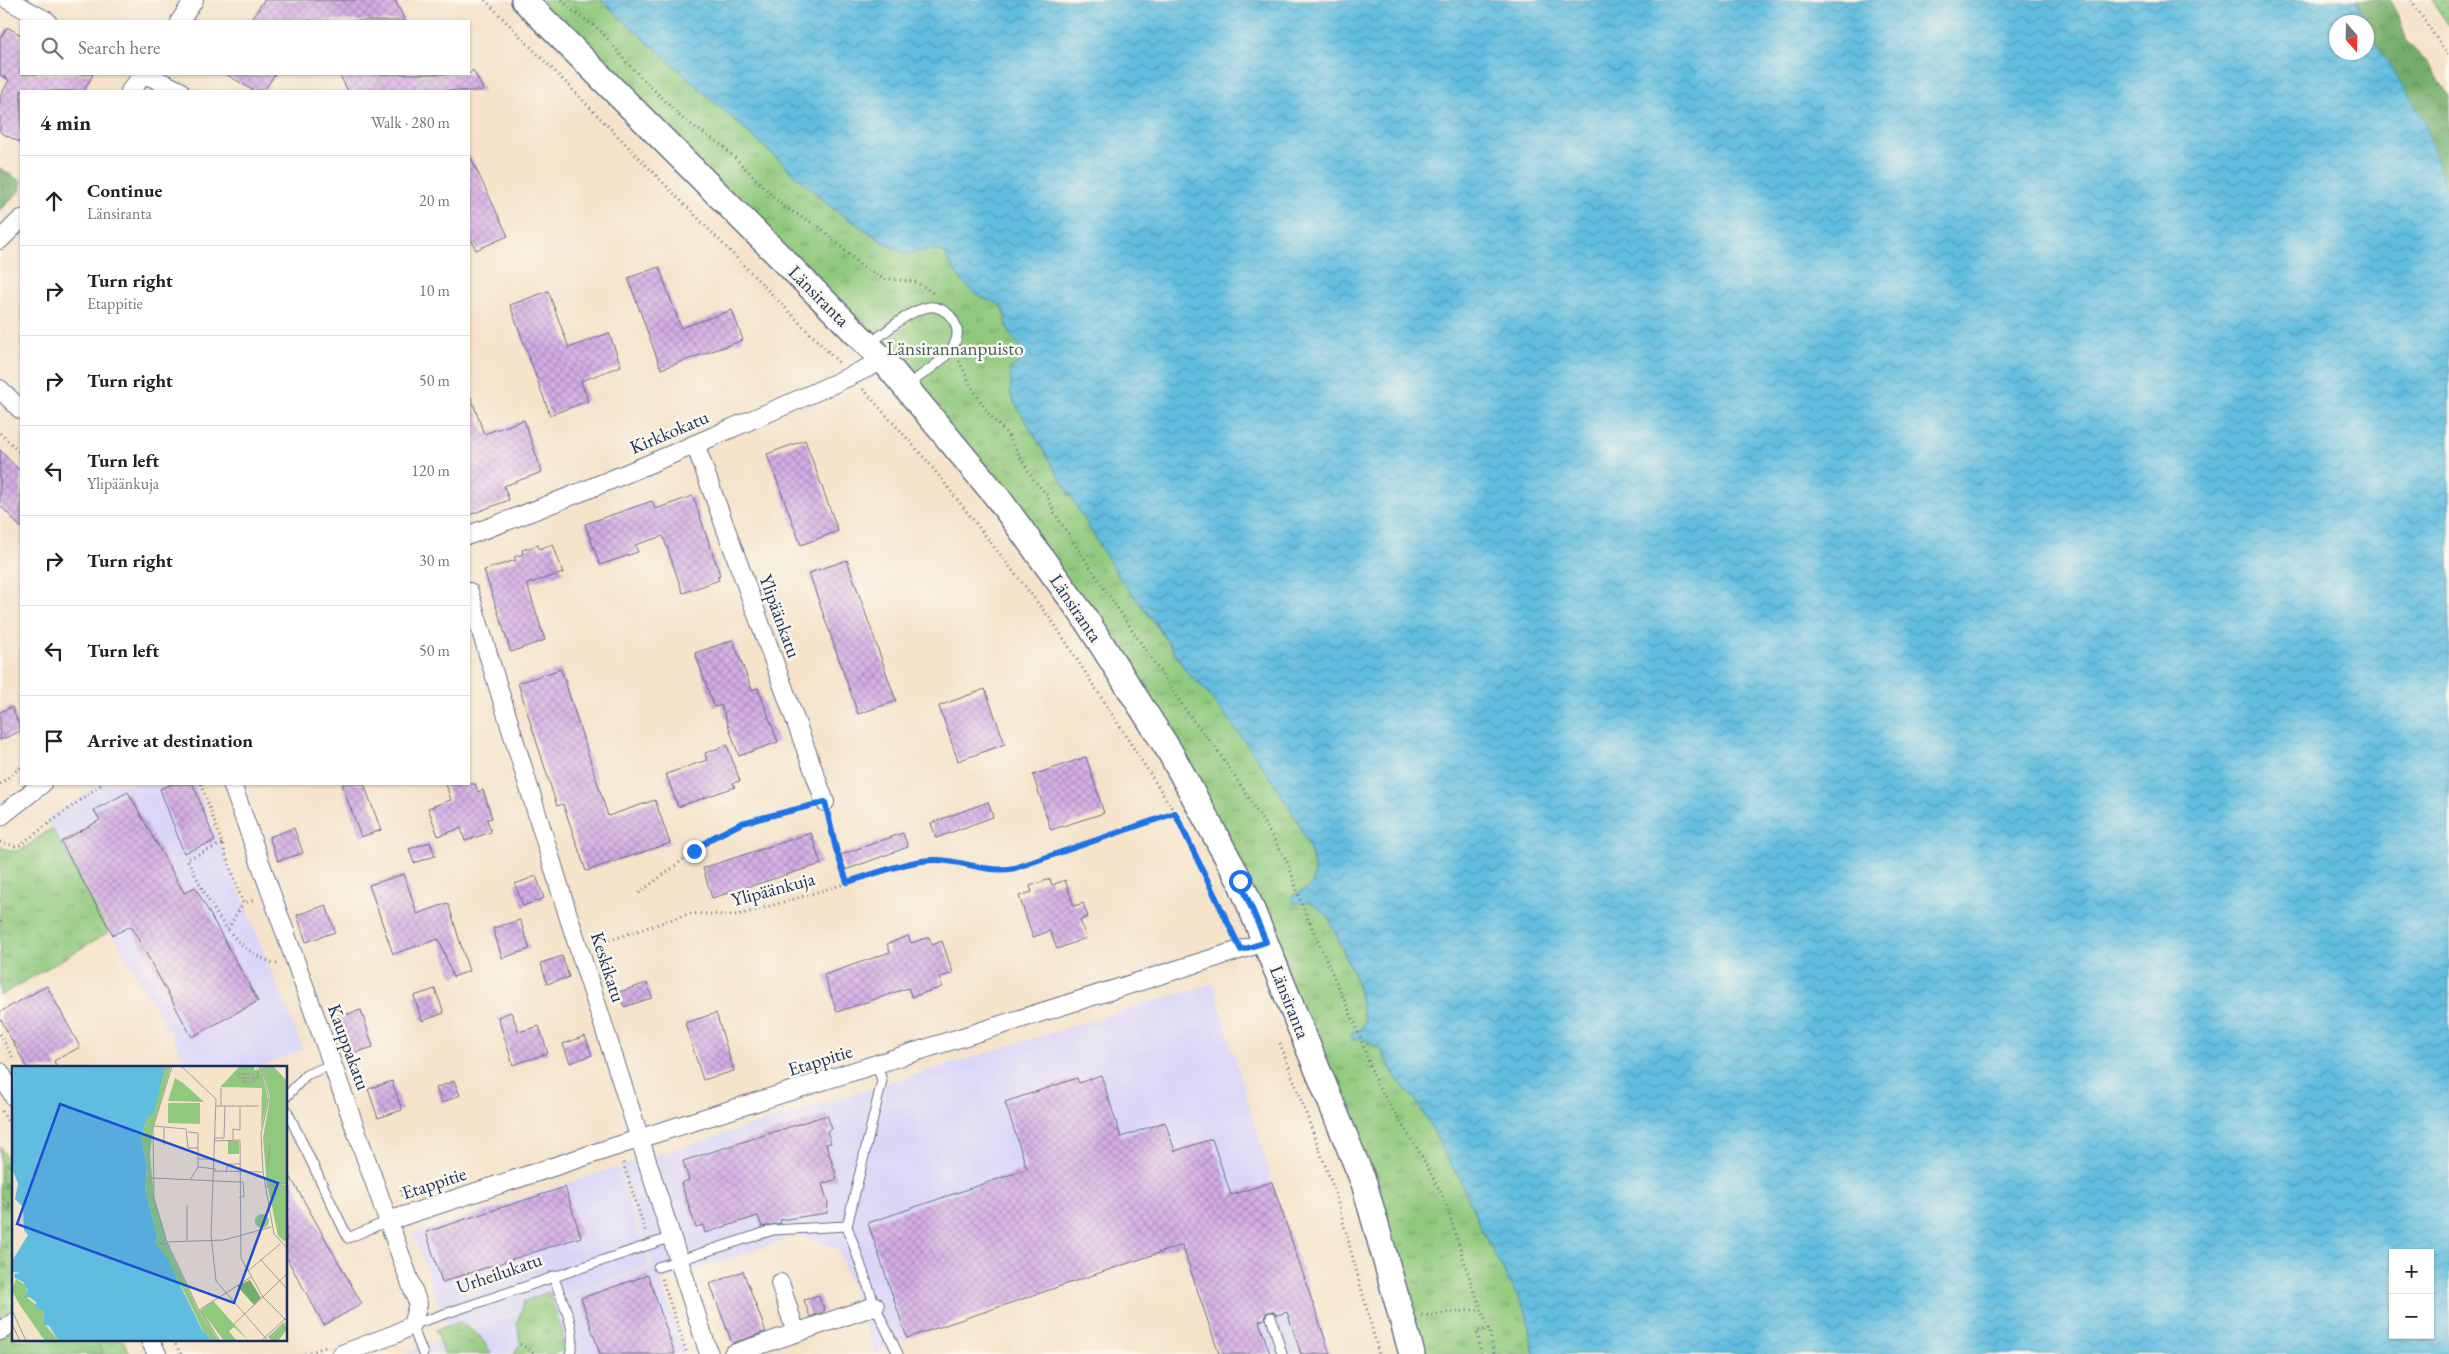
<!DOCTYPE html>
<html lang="en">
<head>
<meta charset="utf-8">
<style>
  :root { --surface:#fff; --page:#f6f6f6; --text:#222; --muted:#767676; --line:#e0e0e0 }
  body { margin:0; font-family:"EB Garamond",serif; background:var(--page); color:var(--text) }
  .controls { position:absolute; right:15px; bottom:15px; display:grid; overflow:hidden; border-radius:0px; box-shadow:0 1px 4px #0004 }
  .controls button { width:45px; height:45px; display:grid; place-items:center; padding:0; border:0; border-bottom:1px solid var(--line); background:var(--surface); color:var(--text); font:25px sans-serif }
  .compass { position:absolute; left:2329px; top:15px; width:45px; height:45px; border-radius:50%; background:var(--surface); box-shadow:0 1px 4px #0004; rotate:160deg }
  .stop { position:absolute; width:15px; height:15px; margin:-11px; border:4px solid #1a73e8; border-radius:50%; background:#fff }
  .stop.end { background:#1a73e8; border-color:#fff; box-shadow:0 1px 5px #0008 }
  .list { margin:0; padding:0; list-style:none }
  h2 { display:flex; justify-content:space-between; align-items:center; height:65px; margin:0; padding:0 20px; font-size:21px }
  h2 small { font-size:16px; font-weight:400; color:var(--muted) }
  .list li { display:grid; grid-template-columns:32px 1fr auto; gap:15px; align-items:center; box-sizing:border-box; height:90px; padding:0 20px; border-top:1px solid var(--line) }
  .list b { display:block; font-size:19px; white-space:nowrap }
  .list p { margin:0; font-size:16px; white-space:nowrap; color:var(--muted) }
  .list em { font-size:16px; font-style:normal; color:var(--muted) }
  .icon { flex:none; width:28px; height:28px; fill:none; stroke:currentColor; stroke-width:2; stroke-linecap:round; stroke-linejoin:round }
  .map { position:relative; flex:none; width:2449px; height:1354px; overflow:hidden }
  .search { position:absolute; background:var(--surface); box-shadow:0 1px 4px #0004; left:20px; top:20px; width:450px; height:55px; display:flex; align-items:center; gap:12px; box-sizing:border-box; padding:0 18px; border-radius:0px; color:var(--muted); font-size:19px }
  .panel { position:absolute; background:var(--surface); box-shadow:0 1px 4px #0004; left:20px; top:90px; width:450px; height:695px; border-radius:0px }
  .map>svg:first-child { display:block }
  .built { fill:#dad6f7 }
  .grass { fill:url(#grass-dots); stroke:#567c6e }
  .forest { fill:url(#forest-crowns); stroke:#486e65 }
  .cemetery { fill:url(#cemetery-stones); stroke:#567c6e }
  .park { fill:url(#park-tufts); stroke:#567c6e }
  .pitch { fill:#90c97d; stroke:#567c6e }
  .water { fill:url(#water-waves); stroke:#3e769e; fill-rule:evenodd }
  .building { fill:url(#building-cross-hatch) }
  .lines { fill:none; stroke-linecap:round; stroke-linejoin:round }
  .lane-casing { stroke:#676e84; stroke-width:11 }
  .street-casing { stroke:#676e84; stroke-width:20 }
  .secondary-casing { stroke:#676e84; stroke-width:28 }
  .path { stroke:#676e84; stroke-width:3; stroke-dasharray:1 4; stroke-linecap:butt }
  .lane { stroke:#fff; stroke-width:9 }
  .street { stroke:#fff; stroke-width:18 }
  .secondary { stroke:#fff; stroke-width:25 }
  .route { stroke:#1a73e8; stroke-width:6 }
  .labels { text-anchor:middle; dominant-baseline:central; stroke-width:5; stroke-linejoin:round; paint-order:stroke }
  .street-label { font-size:19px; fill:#1b2f5e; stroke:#fbf7ec }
  .park-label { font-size:19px; fill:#3e5d67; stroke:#fbf7ec }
  .inset-road { fill:none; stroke:#9e9b9f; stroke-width:1 }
  .view { fill:#1d4ed8; fill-opacity:0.15; stroke:#1d4ed8; stroke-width:2.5 }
  .inset-edge { fill:none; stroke:#1b2f5e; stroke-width:2.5 }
</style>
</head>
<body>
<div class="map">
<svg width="2449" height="1354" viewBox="0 0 2449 1354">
  <defs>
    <pattern id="grass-dots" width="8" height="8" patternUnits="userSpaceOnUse" patternTransform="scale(1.25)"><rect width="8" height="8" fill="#90c97d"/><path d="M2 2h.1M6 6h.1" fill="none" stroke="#75a46a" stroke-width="1.8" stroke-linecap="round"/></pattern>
    <pattern id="forest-crowns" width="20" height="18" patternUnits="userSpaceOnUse" patternTransform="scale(1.25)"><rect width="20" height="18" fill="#74ad6c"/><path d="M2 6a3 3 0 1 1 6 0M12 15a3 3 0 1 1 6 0" fill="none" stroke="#5e8d5c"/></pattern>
    <pattern id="cemetery-stones" width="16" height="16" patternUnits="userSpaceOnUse" patternTransform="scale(1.25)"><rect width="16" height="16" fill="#90c97d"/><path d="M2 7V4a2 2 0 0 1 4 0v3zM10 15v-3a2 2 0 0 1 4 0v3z" fill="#75a46a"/></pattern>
    <pattern id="park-tufts" width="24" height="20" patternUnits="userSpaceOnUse" patternTransform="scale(1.25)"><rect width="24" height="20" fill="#90c97d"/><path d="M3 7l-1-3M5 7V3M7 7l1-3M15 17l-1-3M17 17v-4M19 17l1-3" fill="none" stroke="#75a46a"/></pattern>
    <pattern id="water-waves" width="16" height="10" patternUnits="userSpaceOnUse" patternTransform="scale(1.25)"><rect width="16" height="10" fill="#61bddf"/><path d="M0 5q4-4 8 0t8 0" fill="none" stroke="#4f9ab8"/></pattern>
    <pattern id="building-cross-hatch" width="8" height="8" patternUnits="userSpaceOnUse" patternTransform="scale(1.25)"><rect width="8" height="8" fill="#d4ace4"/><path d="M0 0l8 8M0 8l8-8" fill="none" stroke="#ab8cbc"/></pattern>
  </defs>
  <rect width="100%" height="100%" fill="#fbf7ec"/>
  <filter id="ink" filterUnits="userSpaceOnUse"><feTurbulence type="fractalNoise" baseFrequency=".02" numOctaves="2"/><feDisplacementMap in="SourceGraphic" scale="10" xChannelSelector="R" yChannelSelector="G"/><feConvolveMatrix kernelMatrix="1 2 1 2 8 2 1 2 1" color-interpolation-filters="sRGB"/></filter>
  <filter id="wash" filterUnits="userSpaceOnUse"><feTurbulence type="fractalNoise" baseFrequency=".0096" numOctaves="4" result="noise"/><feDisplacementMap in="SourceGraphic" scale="20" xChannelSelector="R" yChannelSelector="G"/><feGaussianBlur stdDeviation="1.12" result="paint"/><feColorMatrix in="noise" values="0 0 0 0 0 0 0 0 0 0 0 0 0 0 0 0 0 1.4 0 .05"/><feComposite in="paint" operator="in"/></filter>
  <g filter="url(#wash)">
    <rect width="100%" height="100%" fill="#f5e3ca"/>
    <g class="built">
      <polygon points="101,784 196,784 303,1049 257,1068 190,1068 46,819"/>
      <polygon points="1213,983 1272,1182 1330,1354 1246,1354 1241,1339 1216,1347 1182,1245 907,1338 875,1353 838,1249 800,1235 661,1281 685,1354 400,1354 653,1267 620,1166"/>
      <polygon points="618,1167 650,1266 450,1335 413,1234"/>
    </g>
    <polygon class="grass" points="2432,0 2449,0 2449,26"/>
    <g class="forest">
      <polygon points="2355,0 2390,0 2401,22 2407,42 2427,62 2449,96 2449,191 2445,187"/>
      <polygon points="0,168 21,181 21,190 0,211"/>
    </g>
    <polygon class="cemetery" points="0,1146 14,1170 14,1312 0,1319"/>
    <g class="park">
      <path d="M532 0H601L831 207 889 246 906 254 931 249 945 253 949 262 983 299 998 302 1002 307 1008 329 1021 347 1022 357 1018 365 1011 396 1118 576 1153 621 1189 675 1200 684C1226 717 1327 840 1313 881 1310 889 1298 892 1291 896L1319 906 1328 916 1357 982 1365 1022 1353 1040 1362 1038 1381 1050 1396 1078 1417 1102 1461 1182 1485 1237 1526 1312 1534 1354H1419L1247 879 1005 497Z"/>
      <polygon points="52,828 109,932 0,996 0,847 13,851 21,850"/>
      <polygon points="549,1292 563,1333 563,1349 555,1354 514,1354 520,1344 517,1324 524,1301"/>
      <polygon points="460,1322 480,1336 492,1354 444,1354 436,1330"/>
      <polygon points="14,1340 123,1340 130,1354 0,1354"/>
    </g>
    <polygon class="pitch" points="14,1327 14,1340 96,1340 103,1354 0,1354 0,1334"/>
    <path class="water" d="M601 0H2355L2366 22H2336V52H2366L2367 24 2380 51 2423 117 2445 187 2449 191V1354H1534L1526 1312 1485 1237 1461 1182 1417 1102 1396 1078 1381 1050 1363 1038 1353 1040 1350 1034 1362 1028 1365 1022 1357 982 1328 916 1310 902 1294 903 1291 896C1298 892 1310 889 1313 881 1328 841 1226 717 1200 684L1189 675 1154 621 1118 576 1011 396 1010 369C1035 354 1015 346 1008 329 1005 322 1007 314 1002 307 997 300 988 302 981 297 965 287 952 271 945 253L931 249 906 254 889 246 831 207ZM2393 1253H2430V1335H2393Z"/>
    <g id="blocks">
      <g class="building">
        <polygon points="264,0 395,0 405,21 251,21"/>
        <polygon points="7,27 21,35 21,74 93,74 84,91 21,91 21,143 0,132 0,97 9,80 0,75 0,39"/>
        <polygon points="473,70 484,91 348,91 339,74 469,74"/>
        <polygon points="226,74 275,74 264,91 254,91"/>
        <polygon points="469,154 508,236 476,250 469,235"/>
        <polygon points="659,267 681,328 732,310 743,340 661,369 628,278"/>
        <polygon points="548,291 569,348 609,333 621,366 581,381 588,401 550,415 510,305"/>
        <polygon points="471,397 484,434 524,420 542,472 504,486 509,500 469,515 469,398"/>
        <polygon points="805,440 838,531 801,545 767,454"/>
        <polygon points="0,450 21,472 21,528 0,505"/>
        <polygon points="693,496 720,575 717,576 719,580 683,593 663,536 635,545 638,552 600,565 585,524 652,501 655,509"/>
        <polygon points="553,544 563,573 527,584 545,640 511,652 484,570 516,560 514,557 523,554 522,550 538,545 539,549"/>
        <polygon points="847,560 896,701 858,714 809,573"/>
        <polygon points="733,640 752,690 758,688 778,742 739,756 721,705 714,707 695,653"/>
        <polygon points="561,669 608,816 655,800 670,843 586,871 563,804 557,806 518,683"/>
        <polygon points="985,689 1005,744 958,761 939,706"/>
        <polygon points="12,707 21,731 0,740 0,712"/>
        <polygon points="727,745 740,781 733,783 735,787 678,807 666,774 707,760 705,753"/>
        <polygon points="1086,757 1104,813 1051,830 1033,775"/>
        <polygon points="172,784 193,784 215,841 184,853 160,789"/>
        <polygon points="342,784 364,784 381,830 361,837"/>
        <polygon points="446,784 475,784 478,792 483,790 492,818 487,819 491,832 465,841 461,828 438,836 428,808 451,800"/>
        <polygon points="128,792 184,893 195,887 258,1001 192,1037 131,926 113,935 61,842 100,820 94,810"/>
        <polygon points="988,802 993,817 936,838 931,823"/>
        <polygon points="294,828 303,853 278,861 269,837"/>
        <polygon points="811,833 821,864 712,898 703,868"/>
        <polygon points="903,833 908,847 845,870 840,855"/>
        <polygon points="430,842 435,856 414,863 409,849"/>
        <polygon points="404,874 417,914 448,903 469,971 453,977 439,939 393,954 369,885"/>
        <polygon points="536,876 544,898 523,906 515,884"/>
        <polygon points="1050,879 1052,885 1065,880 1074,906 1083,903 1088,917 1080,920 1086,938 1057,949 1050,931 1033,937 1019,896 1032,892 1030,886"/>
        <polygon points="326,905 335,932 306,942 297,915"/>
        <polygon points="520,920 530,949 502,958 493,928"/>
        <polygon points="908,936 911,943 929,937 932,945 942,941 953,973 939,978 942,987 912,997 908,988 837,1012 824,975 890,952 887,944"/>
        <polygon points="562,956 569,977 547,984 541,963"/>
        <polygon points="647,983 652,998 624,1007 619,992"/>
        <polygon points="47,986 80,1047 54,1061 57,1068 27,1068 0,1018 0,1012"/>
        <polygon points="435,989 444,1013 422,1021 414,996"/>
        <polygon points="361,1010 373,1047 348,1055 335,1018"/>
        <polygon points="511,1012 519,1032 539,1026 548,1053 513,1065 498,1017"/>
        <polygon points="716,1013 734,1071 703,1080 685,1023"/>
        <polygon points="585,1036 592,1055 570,1063 563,1044"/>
        <polygon points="1101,1075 1121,1137 1165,1122 1175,1151 1212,1139 1231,1195 1272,1182 1330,1354 1301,1354 1287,1312 1277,1315 1272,1311 1266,1313 1265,1319 1259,1321 1270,1354 1219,1354 1182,1245 907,1338 868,1223 1027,1169 1005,1102 1077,1078 1079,1083"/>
        <polygon points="392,1081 402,1110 378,1118 368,1089"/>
        <polygon points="454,1081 460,1095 442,1103 436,1088"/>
        <polygon points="827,1115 832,1129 827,1131 831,1143 826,1144 837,1179 822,1184 828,1203 827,1213 780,1220 781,1223 762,1227 758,1216 705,1233 703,1225 696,1227 681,1183 689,1180 683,1161"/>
        <polygon points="286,1169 362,1304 324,1325 286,1257"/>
        <polygon points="565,1187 581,1237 442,1282 426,1232"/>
        <polygon points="743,1271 766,1332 732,1343 710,1284"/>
        <polygon points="648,1275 675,1354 600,1354 581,1298"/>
        <polygon points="818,1295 825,1311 810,1317 804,1300"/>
      </g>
    </g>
  </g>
  <g filter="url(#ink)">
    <use href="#blocks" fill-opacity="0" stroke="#676e84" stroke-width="1"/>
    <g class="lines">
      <g class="lane-casing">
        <g id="lane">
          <path d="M870 344C887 331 907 311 929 307 937 306 947 311 952 318 973 348 925 371 906 386"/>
          <polyline points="877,1064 882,1081 847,1226 875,1306 898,1354"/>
          <polyline points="286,1097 306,1075 333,1064"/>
          <polyline points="286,1109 348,1238 388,1221"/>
          <polyline points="658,1267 773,1230 847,1226"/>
          <path d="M553 1276C561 1299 579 1330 570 1354"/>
          <polyline points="1271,1317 1282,1354"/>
          <polyline points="423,1354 412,1325 672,1237"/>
        </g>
      </g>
      <g class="street-casing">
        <g id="street">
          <polyline points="8,0 47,21"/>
          <polyline points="180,21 194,0"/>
          <polyline points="145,74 180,91"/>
          <polyline points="130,91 144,74"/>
          <polyline points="0,240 21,219"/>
          <polyline points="0,389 21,410"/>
          <polyline points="695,444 825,802"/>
          <path d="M469 535C557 503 644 467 730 429 781 407 833 386 883 360"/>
          <polyline points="469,592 568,915 709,1354"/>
          <polyline points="232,784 418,1304 412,1325 395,1334 342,1354"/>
          <polyline points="0,817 42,784"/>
          <polyline points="0,1072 14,1097"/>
          <polyline points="388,1221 641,1138 1265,942"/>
          <polyline points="780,1283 796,1333"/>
          <polyline points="0,1331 14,1323"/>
          <polyline points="150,1340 157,1354"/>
          <polyline points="733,1354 875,1306"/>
        </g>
      </g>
      <g class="secondary-casing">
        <polyline id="secondary" points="524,0 883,360 998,498 1083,615 1170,752 1240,881 1364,1183 1412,1354"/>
      </g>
      <g class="path">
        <polyline points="485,0 839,363"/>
        <polyline points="562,0 570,9 600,30 628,64 683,119 723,146 784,207 821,228 861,266 882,278 916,282 933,293"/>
        <polyline points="2411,0 2449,57"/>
        <polyline points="959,361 971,386 988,413 1007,434 1033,479 1047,495 1054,512 1074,543 1191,718 1216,748 1245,792 1288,863 1303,908 1356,1026 1377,1085 1420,1153 1444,1199 1473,1288 1489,1329 1494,1354"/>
        <polyline points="863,389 928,462 1055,625 1175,813 1233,934"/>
        <polyline points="0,433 21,454"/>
        <polyline points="0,784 21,767"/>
        <polyline points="201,784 243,903 254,900"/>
        <polyline points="828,818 847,882"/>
        <polyline points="0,842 15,846 20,845 102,784"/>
        <path d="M222 844 187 859C208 899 230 953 278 964"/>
        <polyline points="639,893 712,838 742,823 808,807"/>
        <polyline points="0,921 0,924"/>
        <polyline points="228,929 243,903"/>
        <path d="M595 945 688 914C706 912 724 917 743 914L912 864C929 861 944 859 960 862 980 866 994 872 1015 868L1175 813"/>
        <polyline points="0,1034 14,1060"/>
        <polyline points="1280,1043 1335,1192 1379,1354"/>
        <polyline points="2,1111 14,1133"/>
        <polyline points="623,1163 646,1233"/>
        <polyline points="401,1190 404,1199"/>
        <polyline points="0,1209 14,1201"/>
        <polyline points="662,1279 687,1354"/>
        <polyline points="1422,1316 1481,1309"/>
        <polyline points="173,1340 181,1354"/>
        <polyline points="520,1344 535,1354"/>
        <polyline points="305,1354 326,1347"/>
        <polyline points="1481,1354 1477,1331 1489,1329"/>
      </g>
      <use href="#lane" class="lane"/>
      <use href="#street" class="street"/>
      <use href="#secondary" class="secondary"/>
    </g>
  </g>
  <g class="lines" filter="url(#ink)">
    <path class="route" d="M694 851 712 838 742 823 825 802 836 849 847 882C873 875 910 859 938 860 965 861 988 874 1015 868L1175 813 1241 950 1266 942 1240 881"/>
  </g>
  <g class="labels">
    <g class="street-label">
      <text transform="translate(819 296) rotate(45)">Länsiranta</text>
      <text transform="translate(669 432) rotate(-23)">Kirkkokatu</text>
      <text transform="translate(1076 608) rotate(56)">Länsiranta</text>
      <text transform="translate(780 616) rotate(70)">Ylipäänkatu</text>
      <text transform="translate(773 889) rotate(-15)">Ylipäänkuja</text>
      <text transform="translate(608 967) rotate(72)">Keskikatu</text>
      <text transform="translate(1290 1002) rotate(68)">Länsiranta</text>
      <text transform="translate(349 1047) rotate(70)">Kauppakatu</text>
      <text transform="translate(820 1060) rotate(-17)">Etappitie</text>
      <text transform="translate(434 1183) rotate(-18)">Etappitie</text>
      <text transform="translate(499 1273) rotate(-19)">Urheilukatu</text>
    </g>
    <g class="park-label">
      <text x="955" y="348">Länsirannanpuisto</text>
    </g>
  </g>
  <g transform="translate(12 1066)">
    <rect width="275" height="275" fill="#f5e3ca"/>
    <path d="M163 12 171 17 192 36 156 35ZM4 213 12 218 17 228 13 230 32 245 31 256 47 275H33L7 238 0 224Z" fill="#90c97d"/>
    <path d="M238 214 249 232 242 239 225 220Z" fill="#74ad6c"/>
    <path d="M275 118V174L272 175 266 170 256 121Z" fill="#90c97d"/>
    <path d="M159 0 141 62 138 88 142 132 155 177 186 244 207 275H201L191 265 169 219 143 177 145 169 133 123 135 101 129 71 135 53 141 47 152 1ZM228 0H243L242 4 246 5 247 1 243 0H249L256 34 249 63 250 22 208 21ZM250 0H261L275 15V112L255 120 251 72 258 31ZM216 75H227V88H216ZM243 155a7 7 0 1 1 14 0a7 7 0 1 1-14 0ZM201 235 212 247 237 275 222 261 217 265 224 274 212 275 193 249 208 275 188 245ZM272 256 275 263 266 275H260L256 271Z" fill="#90c97d"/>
    <path d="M156 37H188V58L156 57ZM267 54H275V117L257 120 255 65Z" fill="#90c97d"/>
    <path d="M2 0H153L142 47 135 53 129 71 135 101 133 123 145 169 143 177 155 192 190 264 201 275H47L37 260 31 258 32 245 24 242V236L17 231 12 232 16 225 11 216 3 212 2 208 8 207 1 206 0 202V195L16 169 12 164 11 141 3 133 6 118 0 102Z" fill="#61bddf"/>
    <path class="inset-road" d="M160 0 141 62 142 132 155 176 187 244 208 275M169 0 204 33 199 169 204 215 256 275M250 2 257 32 249 68 251 106 262 168 275 182M232 8V12L231 16H242V8H232L227 7 225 8 227 11 232 12H246L245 3M204 40H247M209 40V22M141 60 174 63 176 82H186M176 66 186 67V101L178 114M203 72H212L213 40M221 74V63L228 64V41M203 75 228 74 229 192 251 231 275 255M152 79V62M187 93H203M256 100 258 78M186 101 204 103M202 105 251 106M214 106 216 98H228M140 112 227 116M253 121 275 117M227 132 232 130 231 116H227M154 173 148 178H156M175 175V139M155 176 212 174 259 161M249 194 275 223M236 205 268 178M0 244 14 275M187 244 239 211M0 258 8 275M222 258 275 208M249 275 273 253"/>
    <path class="view" d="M48 38 266 117 222 237 5 158Z"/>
    <rect width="275" height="275" class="inset-edge"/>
  </g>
</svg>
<div class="controls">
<button>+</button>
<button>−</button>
</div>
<svg class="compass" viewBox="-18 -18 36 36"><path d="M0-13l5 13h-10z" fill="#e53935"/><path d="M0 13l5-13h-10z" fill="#767676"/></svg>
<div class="stop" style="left:1240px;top:881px"></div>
<div class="stop end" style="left:694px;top:851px"></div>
<div class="search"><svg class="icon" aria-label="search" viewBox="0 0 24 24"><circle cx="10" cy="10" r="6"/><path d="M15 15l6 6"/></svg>Search here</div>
<section class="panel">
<h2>4 min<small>Walk · 280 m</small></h2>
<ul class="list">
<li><svg class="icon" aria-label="ahead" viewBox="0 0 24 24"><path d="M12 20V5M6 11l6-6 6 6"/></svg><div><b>Continue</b><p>Länsiranta</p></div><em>20 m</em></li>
<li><svg class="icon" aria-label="right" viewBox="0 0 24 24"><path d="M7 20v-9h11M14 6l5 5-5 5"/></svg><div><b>Turn right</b><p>Etappitie</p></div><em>10 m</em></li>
<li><svg class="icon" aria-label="right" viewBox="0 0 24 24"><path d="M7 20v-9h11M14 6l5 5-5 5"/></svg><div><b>Turn right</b></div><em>50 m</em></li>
<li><svg class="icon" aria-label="left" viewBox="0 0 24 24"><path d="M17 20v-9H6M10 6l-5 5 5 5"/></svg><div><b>Turn left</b><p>Ylipäänkuja</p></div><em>120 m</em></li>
<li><svg class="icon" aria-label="right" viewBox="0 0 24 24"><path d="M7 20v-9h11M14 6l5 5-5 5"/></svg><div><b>Turn right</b></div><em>30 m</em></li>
<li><svg class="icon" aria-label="left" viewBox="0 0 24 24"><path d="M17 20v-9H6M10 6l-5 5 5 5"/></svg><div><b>Turn left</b></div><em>50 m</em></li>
<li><svg class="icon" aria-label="arrive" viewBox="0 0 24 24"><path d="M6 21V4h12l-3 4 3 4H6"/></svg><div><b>Arrive at destination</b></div></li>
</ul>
</section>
</div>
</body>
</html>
